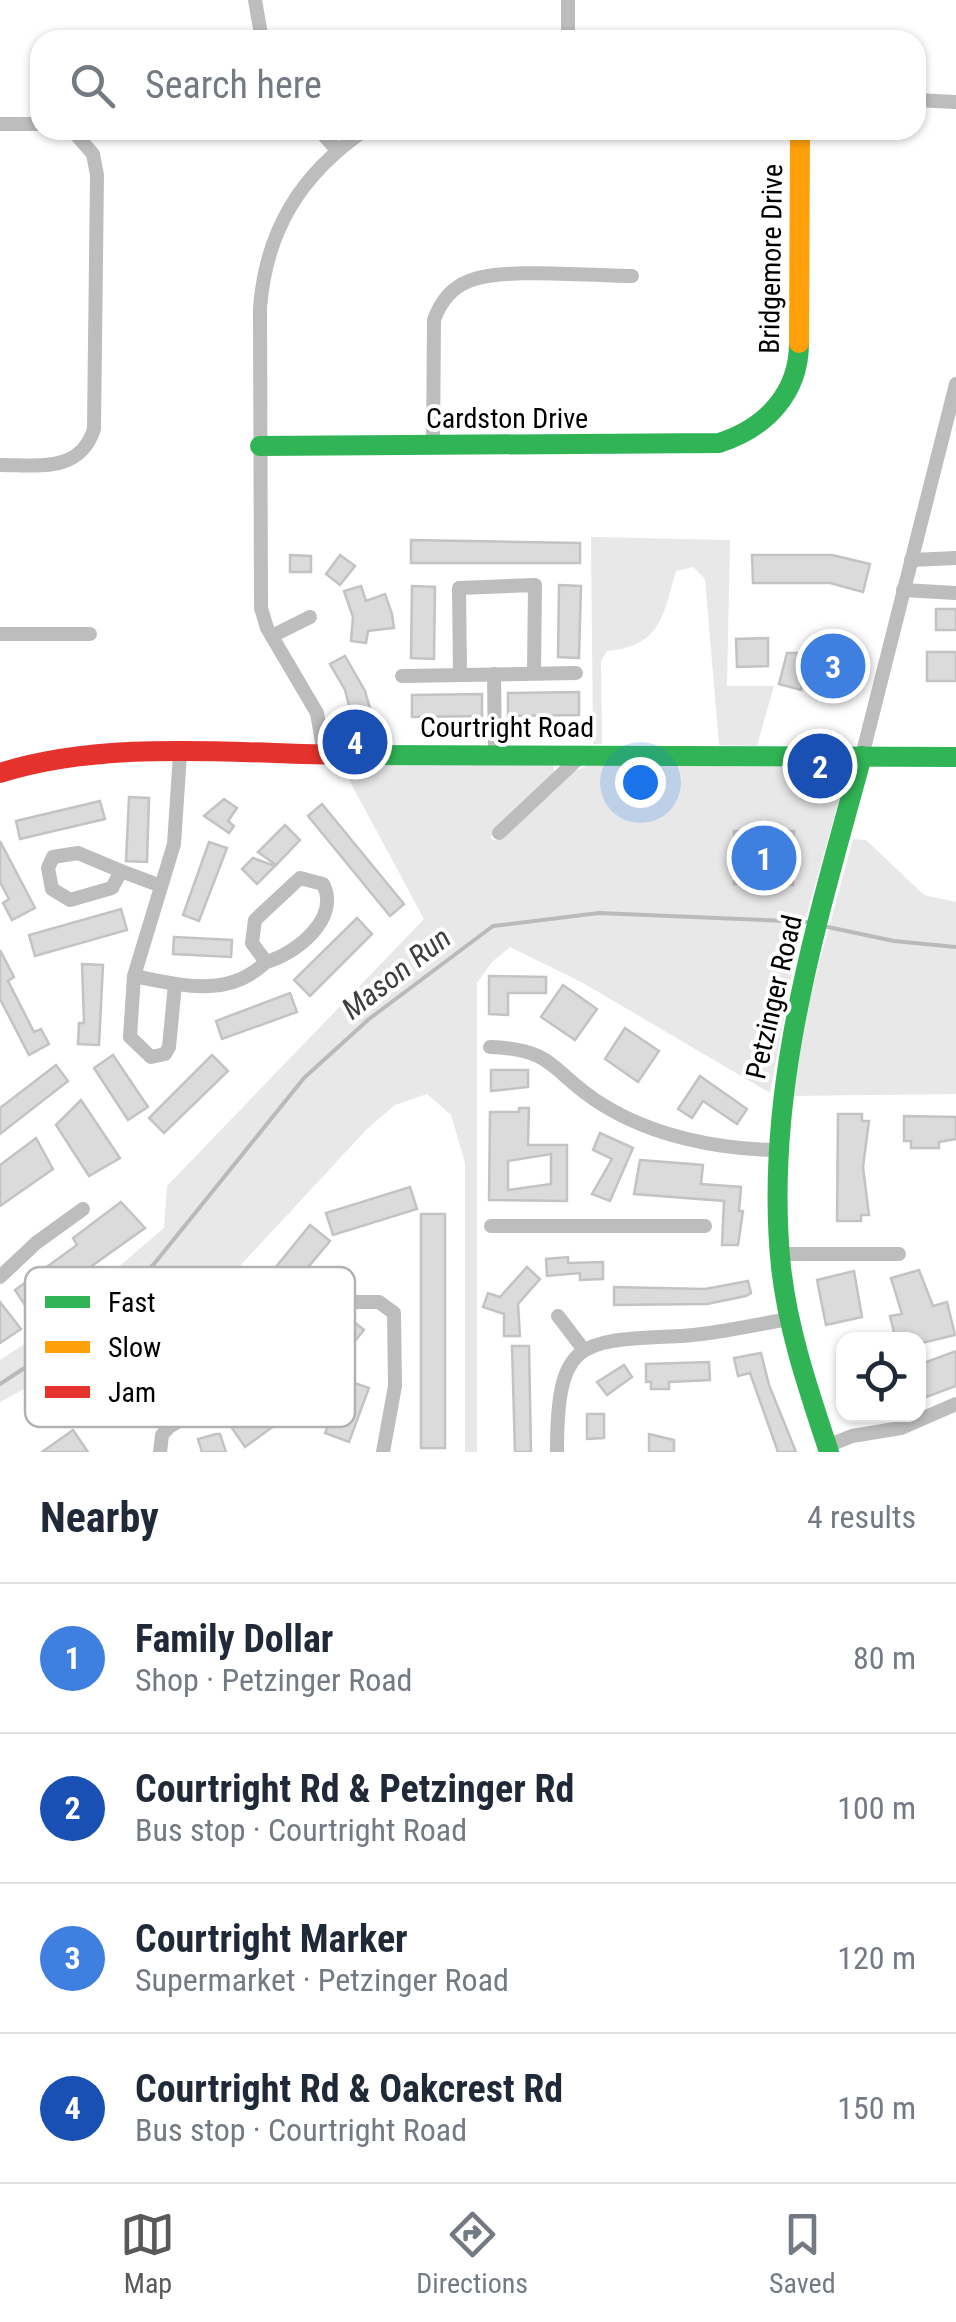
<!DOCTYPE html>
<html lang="en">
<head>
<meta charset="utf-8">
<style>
  :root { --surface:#fff; --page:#f2f2f3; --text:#1f2937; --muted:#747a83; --line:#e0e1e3; --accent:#595959 }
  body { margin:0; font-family:"Roboto Condensed",sans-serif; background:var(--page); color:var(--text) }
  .controls { position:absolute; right:30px; bottom:30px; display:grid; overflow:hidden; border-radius:20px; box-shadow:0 2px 8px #0004 }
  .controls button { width:90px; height:90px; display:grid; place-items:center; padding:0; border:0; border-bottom:2px solid var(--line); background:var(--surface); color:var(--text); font:50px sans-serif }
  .you { position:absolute; left:640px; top:782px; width:35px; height:35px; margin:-25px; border:8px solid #fff; border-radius:50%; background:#1a73e8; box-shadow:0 0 0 15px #1a73e833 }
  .badge { display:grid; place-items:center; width:65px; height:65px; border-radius:50%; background:var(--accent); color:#fff; font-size:32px; font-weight:700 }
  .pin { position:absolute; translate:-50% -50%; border:5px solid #fff; box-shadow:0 2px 10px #0006 }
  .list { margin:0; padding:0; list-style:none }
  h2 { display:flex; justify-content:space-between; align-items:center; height:130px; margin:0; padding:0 40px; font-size:42px }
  h2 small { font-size:32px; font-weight:400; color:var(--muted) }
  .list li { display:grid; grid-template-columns:65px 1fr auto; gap:30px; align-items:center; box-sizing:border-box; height:150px; padding:0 40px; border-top:2px solid var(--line) }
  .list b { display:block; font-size:38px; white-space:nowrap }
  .list p { margin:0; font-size:32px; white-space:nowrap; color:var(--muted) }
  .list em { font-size:32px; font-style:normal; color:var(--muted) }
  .icon { flex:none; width:55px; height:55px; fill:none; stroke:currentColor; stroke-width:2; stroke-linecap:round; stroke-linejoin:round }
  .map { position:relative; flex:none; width:956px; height:1452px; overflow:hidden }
  .search { position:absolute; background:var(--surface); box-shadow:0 2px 8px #0004; left:30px; right:30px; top:30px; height:110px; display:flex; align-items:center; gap:25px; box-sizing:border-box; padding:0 35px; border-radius:30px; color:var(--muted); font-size:38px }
  .sheet { height:730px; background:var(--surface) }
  nav { display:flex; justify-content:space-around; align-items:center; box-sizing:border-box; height:140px; border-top:2px solid var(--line); background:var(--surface); font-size:28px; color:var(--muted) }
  nav a { display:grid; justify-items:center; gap:5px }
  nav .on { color:var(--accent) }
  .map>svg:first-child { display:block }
  .green { fill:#e8e8e8 }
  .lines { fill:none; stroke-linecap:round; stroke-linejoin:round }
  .stream { stroke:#bababa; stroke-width:4 }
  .building { fill:#dbdbdb; stroke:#c3c3c3; stroke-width:2.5; fill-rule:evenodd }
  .street { stroke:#bdbdbd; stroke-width:14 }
  .fast { stroke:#30b455; stroke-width:20 }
  .slow { stroke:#ff9f0a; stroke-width:20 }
  .jam { stroke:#e5322d; stroke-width:20 }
  .labels { text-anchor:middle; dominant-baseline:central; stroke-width:8; stroke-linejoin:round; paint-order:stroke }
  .street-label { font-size:28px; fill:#000; stroke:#fff }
  .water-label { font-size:30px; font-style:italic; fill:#3d3d3d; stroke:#fff }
  .key { fill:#fff; stroke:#b2b2b2; stroke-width:2.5 }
  .key-label { font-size:28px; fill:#000 }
</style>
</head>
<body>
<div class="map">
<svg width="956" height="1452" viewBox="0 0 956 1452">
  <rect width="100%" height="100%" fill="#fff"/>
  <g class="green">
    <path d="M591 537 730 540 727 686H774L757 746 719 745 705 579 693 567 676 571C663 616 661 646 607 651L601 661 602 744H593Z"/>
    <polygon points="598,761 829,764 839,771 843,786 796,952 770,1093 583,983 510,947 492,962 477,983 477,1452 465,1452 465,1163 451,1115 427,1094 395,1105 367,1129 237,1269 140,1311 71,1372 54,1373 0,1402 0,1360 41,1333 164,1228 167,1186 424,919 341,765 553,764 555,774 490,837 496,841 568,774"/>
    <polygon points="853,839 866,840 924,895 956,902 956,1094 790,1096 803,1023"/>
  </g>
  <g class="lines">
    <g class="stream">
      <polyline points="823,926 894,941 956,947"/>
      <polyline points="0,1384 78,1333 154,1264 304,1078 369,1019 493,926 599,913 809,922"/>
    </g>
  </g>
  <g class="building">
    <polygon points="411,540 580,543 580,563 411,563"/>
    <polygon points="290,555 311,556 311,572 290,572"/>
    <polygon points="340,555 355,566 340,585 326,574"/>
    <polygon points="752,555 832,555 870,564 863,592 830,583 753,583"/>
    <polygon points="559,585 581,586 579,658 558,657"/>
    <polygon points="361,586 366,601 385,594 392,614 394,628 368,631 366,643 351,641 353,617 344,591"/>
    <polygon points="412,586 435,587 434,659 411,658"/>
    <rect x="936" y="609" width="20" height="21"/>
    <polygon points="768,638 768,666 737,667 736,639"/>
    <rect x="927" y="652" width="29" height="29"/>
    <polygon points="787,653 848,653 849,680 803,680 801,690 779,684"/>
    <polygon points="345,656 365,691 371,712 352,717 345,690 330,664"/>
    <polygon points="579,692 579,715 508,716 508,693"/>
    <polygon points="482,694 482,716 412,717 412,695"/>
    <polygon points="129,797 149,798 147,862 126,861"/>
    <polygon points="224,799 237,808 228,821 234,826 229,833 204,816"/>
    <polygon points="100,801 105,819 20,839 16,821"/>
    <polygon points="322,804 404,904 390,916 308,816"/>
    <polygon points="285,825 300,840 276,865 258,852"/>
    <polygon points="734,831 794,831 793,885 734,884"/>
    <polygon points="0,841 35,908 12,920 3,903 9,899 0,882"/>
    <polygon points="209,842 227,848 199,921 183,915"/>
    <polygon points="253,858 275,866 257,884 242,869"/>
    <polygon points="121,909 127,930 35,956 29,935"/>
    <polygon points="357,918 372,934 310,996 294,980"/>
    <polygon points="174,937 232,940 231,957 173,954"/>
    <polygon points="0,950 14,977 8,981 34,1032 41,1029 49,1044 29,1055 0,999"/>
    <polygon points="82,964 103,965 99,1045 78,1044 79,1023 84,1023"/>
    <polygon points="489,976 546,977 546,993 508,993 508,1015 489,1014"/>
    <polygon points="563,985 597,1009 575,1040 541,1017"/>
    <polygon points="290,993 297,1012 222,1039 216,1021"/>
    <polygon points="625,1028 659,1051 638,1082 605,1059"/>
    <polygon points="113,1055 148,1107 128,1120 94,1068"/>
    <polygon points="212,1055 228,1071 164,1133 149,1118"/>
    <polygon points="56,1065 68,1081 0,1134 0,1108"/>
    <polygon points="491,1070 528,1070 528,1087 491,1091"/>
    <polygon points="700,1076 747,1109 737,1124 703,1101 692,1118 678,1109"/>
    <polygon points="81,1100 120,1158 89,1176 56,1125"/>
    <path d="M519 1108H529L528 1145H567V1201L489 1200 490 1112H519ZM551 1154V1184L508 1190V1161Z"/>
    <polygon points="838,1114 862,1114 862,1121 869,1121 863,1167 869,1215 861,1215 861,1221 837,1221"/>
    <polygon points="904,1116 956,1117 956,1139 939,1142 939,1148 911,1148 911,1141 904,1141"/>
    <polygon points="600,1133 633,1148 610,1201 592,1194 612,1159 593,1150"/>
    <polygon points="36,1138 53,1169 0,1206 0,1165"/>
    <polygon points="640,1160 703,1165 701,1184 741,1187 739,1211 743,1211 738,1245 722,1245 724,1201 634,1194"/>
    <polygon points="410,1187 417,1209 333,1235 326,1213"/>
    <polygon points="121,1202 145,1228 82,1273 87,1280 34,1319 15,1290 77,1245 73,1238"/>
    <rect x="421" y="1214" width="24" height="234"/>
    <polygon points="310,1225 330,1241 268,1315 271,1319 136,1421 133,1417 128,1422 117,1407 264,1294 258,1289"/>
    <polygon points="568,1257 568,1263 603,1262 603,1279 580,1280 580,1273 547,1276 546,1259"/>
    <polygon points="527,1267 540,1279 518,1304 520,1336 504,1336 504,1314 483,1307 488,1293 500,1297"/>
    <polygon points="919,1270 933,1306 947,1302 955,1335 918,1344 918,1340 896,1340 890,1316 902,1314 891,1278"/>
    <polygon points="854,1271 862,1317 826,1325 817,1280"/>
    <polygon points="748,1281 751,1293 746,1296 707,1304 614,1305 614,1287 705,1289"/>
    <polygon points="0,1302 21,1329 0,1343"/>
    <polygon points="347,1316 364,1330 317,1387 300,1372"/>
    <polygon points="512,1346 529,1346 531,1452 515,1452"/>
    <polygon points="956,1351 956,1386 918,1400 918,1365"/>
    <polygon points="761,1353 769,1385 796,1452 778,1452 750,1373 738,1376 734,1358"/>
    <polygon points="709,1362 710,1380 669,1382 669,1389 651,1389 651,1382 646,1382 646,1364"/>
    <polygon points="624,1365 632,1377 607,1395 597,1382"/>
    <polygon points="346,1380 369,1388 349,1442 325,1433 329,1423 334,1425"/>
    <polygon points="294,1384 307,1402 245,1447 232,1428"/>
    <polygon points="587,1414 604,1414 604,1438 587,1439"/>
    <polygon points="73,1430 88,1452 42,1452"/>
    <polygon points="216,1434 220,1434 226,1452 202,1452 198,1439"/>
    <polygon points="649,1434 674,1440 674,1452 649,1452"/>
  </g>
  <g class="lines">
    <g class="street">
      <polyline points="255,0 262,40"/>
      <polyline points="568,40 568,0"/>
      <polyline points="916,100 956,102"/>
      <polyline points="0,124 40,124"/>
      <polyline points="319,130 337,150"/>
      <path d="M433 446 434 320C440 303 451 288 469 281 503 267 592 276 632 276"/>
      <path d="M0 465C39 465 80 473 94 429L97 175 93 154 72 130"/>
      <polyline points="911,560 956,558"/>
      <polyline points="903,590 956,593"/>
      <polyline points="0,634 90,634"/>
      <polyline points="272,636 310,617"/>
      <polyline points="460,673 459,588 535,585 534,672"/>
      <polyline points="494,674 495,754"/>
      <polyline points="402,676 576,673"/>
      <path d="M324 754 317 713 267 628 261 608 260 308C266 230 301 174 365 130"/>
      <polyline points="862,756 956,384"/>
      <polyline points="499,833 582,755"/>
      <polygon points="78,853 121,871 112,888 70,900 52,889 48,868 53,857"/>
      <polyline points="121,871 161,886"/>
      <path d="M300 878 323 884C341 918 296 954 266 962L252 943 255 920Z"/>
      <path d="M134 976C181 985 228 999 266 962"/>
      <polyline points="175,984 169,1047 165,1054 151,1057 130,1037 134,976 174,844 180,754"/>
      <path d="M490 1047C557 1049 552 1074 603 1105 653 1136 717 1149 775 1150"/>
      <polyline points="491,1226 705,1226"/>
      <polyline points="779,1254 899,1254"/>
      <polyline points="0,1277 36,1243 83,1209"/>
      <polyline points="558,1316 584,1350"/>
      <polyline points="827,1446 852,1436 901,1428 956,1404"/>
      <polyline points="160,1452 162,1435 169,1427 253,1376 324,1302 379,1302 394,1313 395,1386 383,1452"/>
      <path d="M557 1452C557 1337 580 1341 681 1336 717 1334 753 1325 789 1319"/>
    </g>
    <g class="fast">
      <path d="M260 446 719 443C766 428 799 393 799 343"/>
      <polyline points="361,755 956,757"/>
      <path d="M829 1452C809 1391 788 1331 781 1267 763 1092 817 923 862 756"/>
    </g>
    <polyline class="slow" points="799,343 800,130"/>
    <path class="jam" d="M0 773C110 738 246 755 361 755"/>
  </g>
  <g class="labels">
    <g class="street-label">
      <text transform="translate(771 259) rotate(-89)">Bridgemore Drive</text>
      <text x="507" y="418">Cardston Drive</text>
      <text x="507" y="727">Courtright Road</text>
      <text transform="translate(774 997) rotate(-77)">Petzinger Road</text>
    </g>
    <g class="water-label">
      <text transform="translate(396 973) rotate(-38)">Mason Run</text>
    </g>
  </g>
  <rect x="25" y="1267" width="330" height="160" rx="15" class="key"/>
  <rect x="45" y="1296" width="45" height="12" fill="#30b455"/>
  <rect x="45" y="1341" width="45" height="12" fill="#ff9f0a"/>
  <rect x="45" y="1386" width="45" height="12" fill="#e5322d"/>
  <g class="key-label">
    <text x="108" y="1312">Fast</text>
    <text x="108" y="1357">Slow</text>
    <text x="108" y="1402">Jam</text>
  </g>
</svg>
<div class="controls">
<button><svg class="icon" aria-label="locate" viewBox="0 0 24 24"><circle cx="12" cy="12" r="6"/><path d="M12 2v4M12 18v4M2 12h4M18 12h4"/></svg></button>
</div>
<div class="you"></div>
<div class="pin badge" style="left:764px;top:858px;background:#3f7fe0">1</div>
<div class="pin badge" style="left:820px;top:766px;background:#1a4fb4">2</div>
<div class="pin badge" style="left:833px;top:666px;background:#3f7fe0">3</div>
<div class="pin badge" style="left:355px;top:742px;background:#1a4fb4">4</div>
<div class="search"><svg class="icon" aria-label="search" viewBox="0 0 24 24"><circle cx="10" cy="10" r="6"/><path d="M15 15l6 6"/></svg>Search here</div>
</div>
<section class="sheet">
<h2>Nearby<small>4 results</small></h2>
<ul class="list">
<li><span class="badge" style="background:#3f7fe0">1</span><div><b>Family Dollar</b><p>Shop · Petzinger Road</p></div><em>80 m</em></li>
<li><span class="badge" style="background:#1a4fb4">2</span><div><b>Courtright Rd &amp; Petzinger Rd</b><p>Bus stop · Courtright Road</p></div><em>100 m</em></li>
<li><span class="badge" style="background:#3f7fe0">3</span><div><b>Courtright Marker</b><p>Supermarket · Petzinger Road</p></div><em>120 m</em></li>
<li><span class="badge" style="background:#1a4fb4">4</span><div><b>Courtright Rd &amp; Oakcrest Rd</b><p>Bus stop · Courtright Road</p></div><em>150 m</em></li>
</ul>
</section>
<nav>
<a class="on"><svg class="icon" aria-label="map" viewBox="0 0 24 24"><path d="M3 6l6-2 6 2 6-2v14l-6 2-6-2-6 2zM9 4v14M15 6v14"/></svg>Map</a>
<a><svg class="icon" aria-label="directions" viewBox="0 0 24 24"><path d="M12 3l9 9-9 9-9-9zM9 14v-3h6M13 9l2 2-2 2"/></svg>Directions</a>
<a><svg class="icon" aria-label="saved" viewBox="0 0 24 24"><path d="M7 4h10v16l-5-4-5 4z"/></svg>Saved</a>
</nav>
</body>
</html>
